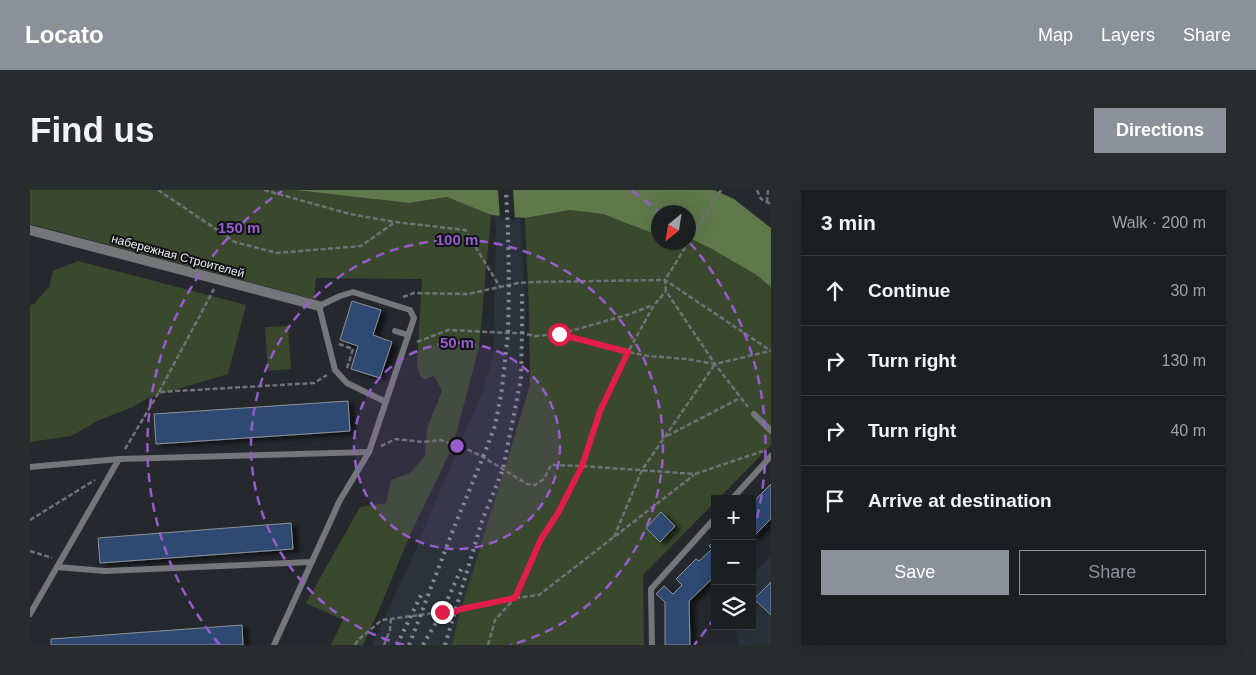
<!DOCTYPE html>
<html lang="en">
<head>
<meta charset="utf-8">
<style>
  :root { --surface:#1c1f22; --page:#292c2f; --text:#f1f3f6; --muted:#a0a2a5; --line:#3a3d40; --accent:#8c9099 }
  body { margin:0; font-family:Arial,sans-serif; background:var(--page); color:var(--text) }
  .controls { position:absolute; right:15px; bottom:15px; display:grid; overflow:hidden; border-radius:0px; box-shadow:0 5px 20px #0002 }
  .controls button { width:45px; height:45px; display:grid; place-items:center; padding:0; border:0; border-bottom:1px solid var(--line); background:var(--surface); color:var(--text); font:25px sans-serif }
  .compass { position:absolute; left:621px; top:15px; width:45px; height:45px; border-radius:50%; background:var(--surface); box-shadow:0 5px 20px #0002; rotate:210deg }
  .stop { position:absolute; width:15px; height:15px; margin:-11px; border:4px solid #e11d48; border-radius:50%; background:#fff }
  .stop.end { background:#e11d48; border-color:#fff; box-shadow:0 1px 5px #0008 }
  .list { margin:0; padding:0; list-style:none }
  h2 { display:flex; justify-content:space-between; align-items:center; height:65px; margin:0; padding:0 20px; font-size:21px }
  h2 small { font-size:16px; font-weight:400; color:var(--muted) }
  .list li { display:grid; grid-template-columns:32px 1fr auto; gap:15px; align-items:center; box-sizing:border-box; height:70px; padding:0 20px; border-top:1px solid var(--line) }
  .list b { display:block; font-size:19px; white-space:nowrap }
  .list em { font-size:16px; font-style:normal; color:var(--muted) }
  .actions { display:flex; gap:10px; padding:15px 20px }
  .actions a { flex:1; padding:11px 0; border:1px solid var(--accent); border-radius:0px; text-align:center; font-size:18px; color:var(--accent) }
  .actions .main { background:var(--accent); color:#fff }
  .icon { flex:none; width:28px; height:28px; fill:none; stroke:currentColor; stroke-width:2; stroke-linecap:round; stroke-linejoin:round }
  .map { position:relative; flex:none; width:741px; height:455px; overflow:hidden; border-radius:0px }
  header { display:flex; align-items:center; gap:30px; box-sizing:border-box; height:70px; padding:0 25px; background:var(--accent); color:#fff }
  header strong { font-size:24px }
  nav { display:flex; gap:28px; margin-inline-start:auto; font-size:18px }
  .intro { display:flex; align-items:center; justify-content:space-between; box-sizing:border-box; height:120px; padding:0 30px }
  h1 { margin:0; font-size:35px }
  .button { padding:12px 22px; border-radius:0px; background:var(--accent); color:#fff; font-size:18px; font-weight:700 }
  main { display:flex; gap:30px; padding:0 30px }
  aside { flex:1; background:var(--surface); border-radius:0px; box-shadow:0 5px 20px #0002 }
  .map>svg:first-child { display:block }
  .built { fill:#2b323c }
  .green { fill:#3a492e }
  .water { fill:#5f794b }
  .pier { fill:#25292e }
  .building { fill:#2f4a72; stroke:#8d9198; filter:url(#shadow) }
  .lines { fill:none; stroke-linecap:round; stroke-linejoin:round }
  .path { stroke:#6f7277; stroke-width:2.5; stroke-dasharray:5 2.5; stroke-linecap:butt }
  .lane { stroke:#747679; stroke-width:6 }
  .street { stroke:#747679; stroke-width:10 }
  .rail { stroke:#878a8e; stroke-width:4; stroke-dasharray:2.5 5; stroke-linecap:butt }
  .route { stroke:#e11d48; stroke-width:6 }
  .ring { fill:none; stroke:#985dcc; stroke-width:2.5; stroke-dasharray:9 6 }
  .labels { text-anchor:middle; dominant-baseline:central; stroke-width:4; stroke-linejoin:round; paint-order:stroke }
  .street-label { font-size:12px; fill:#edeff3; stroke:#101114 }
  .centre { fill:#985dcc; stroke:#101114; stroke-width:2.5 }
  .ring-label { font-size:15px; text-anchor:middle; font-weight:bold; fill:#985dcc; stroke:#101114; stroke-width:4; stroke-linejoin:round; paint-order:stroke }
</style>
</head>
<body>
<header>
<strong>Locato</strong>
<nav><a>Map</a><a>Layers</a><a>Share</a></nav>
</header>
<div class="intro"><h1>Find us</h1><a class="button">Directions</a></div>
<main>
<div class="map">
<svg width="741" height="455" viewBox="0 0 741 455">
  <defs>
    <filter id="shadow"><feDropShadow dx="5.5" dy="3" stdDeviation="2.5" flood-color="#0009"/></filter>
  </defs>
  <rect width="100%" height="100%" fill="#25292e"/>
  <g class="built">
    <polygon points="464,0 489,0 496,121 490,213 473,282 422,455 342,455 377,379 453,201 463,168 466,44"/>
    <polygon points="741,366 741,455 709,455 703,436 722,436 722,385"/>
  </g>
  <g class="green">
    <polygon points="0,0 265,0 379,13 417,7 461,25 449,157 423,256 380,345 351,415 333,455 301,455 313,430 276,413 330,317 356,313 361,290 380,283 395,266 397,238 412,201 404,186 395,189 390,186 387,174 392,89 286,88 284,109 0,34"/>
    <polygon points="540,20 573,24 618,42 628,40 628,52 658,52 659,48 680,58 725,84 741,97 741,255 688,309 685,309 685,312 613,385 614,455 422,455 428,430 500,195 499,122 495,28"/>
    <polygon points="48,71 216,115 198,184 118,208 103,217 69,230 41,246 0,252 0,115 4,114 19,97 23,81"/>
    <polygon points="258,136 261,179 238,181 235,137"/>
  </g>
  <polygon class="water" points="265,0 684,0 704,9 741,38 741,97 725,84 680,58 659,48 658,22 628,22 628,40 619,42 573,24 540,20 495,28 461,25 417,7 379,13"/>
  <polygon class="pier" points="468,0 483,0 485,30 470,29"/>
  <g class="building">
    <polygon points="322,111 351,120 343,145 362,152 350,188 321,179 328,156 310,150"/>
    <polygon points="318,211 320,241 126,254 124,224"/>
    <polygon points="741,294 741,329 722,348 722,313"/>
    <polygon points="631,322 645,336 630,352 616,338"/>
    <polygon points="261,333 263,359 70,373 68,348"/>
    <polygon points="685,350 685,386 659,411 660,455 635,455 635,412 626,404 634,396 643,404 652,395 646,389 666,369 669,371 682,359 679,356"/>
    <polygon points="741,392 741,425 724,409"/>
    <polygon points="212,435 213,455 21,455 21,449"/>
  </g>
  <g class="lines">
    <g class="path">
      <polyline points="128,0 205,52 247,63 331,56 365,32 435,40 470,97"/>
      <polyline points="234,0 320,24 365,32"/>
      <polyline points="691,0 635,90 636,101 685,174 718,217"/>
      <polyline points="727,0 731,9 741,14"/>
      <polyline points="737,12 738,0"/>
      <polyline points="373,107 384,103 438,104 488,93 503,92 635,90 741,161"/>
      <polyline points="530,144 600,124 623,115"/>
      <polyline points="387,152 418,140 478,143 492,143 505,146 529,144 598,162 618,166 656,169 685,174 740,161"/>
      <polyline points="309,154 323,159 317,178"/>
      <polyline points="129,202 184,99"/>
      <polyline points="637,246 710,208"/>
      <polyline points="351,256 366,249 392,252 410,250 435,258 453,267 497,294 505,295 514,289 521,275 552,276 665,284 733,261"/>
      <polyline points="95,259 129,202 284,193 297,185"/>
      <polyline points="0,330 65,290"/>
      <polyline points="584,347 612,280 685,174"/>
      <polyline points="0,361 22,368"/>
      <polyline points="325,455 328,450 352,430 412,422 424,422 431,419 485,408 509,405 664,285"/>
      <polyline points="354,455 360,440 361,429"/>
      <polyline points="458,455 465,430 485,408 511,349 528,323 552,276 570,221 598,162 624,115 636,101"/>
    </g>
    <g class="lane">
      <polyline points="365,141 378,145"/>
      <polyline points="724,224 741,241"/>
      <polyline points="0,277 89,269 339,262"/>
      <polyline points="702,309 741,266"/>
      <polyline points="27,377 75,381 282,372"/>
      <polyline points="0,424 89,269"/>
      <polyline points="244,455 310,310 339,262 384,128 380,120 323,102 310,106 289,116 305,180 317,193 356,212"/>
      <polyline points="622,455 621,399 685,328"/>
    </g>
    <polyline class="street" points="0,40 289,116"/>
    <g class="rail">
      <polyline points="367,455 391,405"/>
      <polyline points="379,455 423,340 453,267 465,236 472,199 478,143 479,96 478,40 476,0"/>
      <polyline points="393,455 412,422 432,377"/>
      <polyline points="415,455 452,331 473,279 491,189 492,143 492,104"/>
    </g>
  </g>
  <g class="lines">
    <polyline class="route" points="412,422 424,422 431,419 485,408 511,349 528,323 552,276 570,221 598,162 529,144"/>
  </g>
  <circle cx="427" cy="256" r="103" fill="#985dcc" fill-opacity=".12"/>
  <g class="ring">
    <circle cx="427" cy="256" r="103"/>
    <path d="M374 455A206 206 0 1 1 480 455"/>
    <path d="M685 427A309 309 0 0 1 664 455M190 455A309 309 0 0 1 252 1M602 1A309 309 0 0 1 628 21M660 53A309 309 0 0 1 722 346"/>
  </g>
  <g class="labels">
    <g class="street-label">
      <text transform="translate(148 66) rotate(15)">набережная Строителей</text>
    </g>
  </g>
  <circle cx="427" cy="256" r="8" class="centre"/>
  <g class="ring-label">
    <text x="209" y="43">150 m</text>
    <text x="427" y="55">100 m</text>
    <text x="427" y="158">50 m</text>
  </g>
</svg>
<div class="controls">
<button>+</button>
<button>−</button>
<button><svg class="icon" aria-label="layers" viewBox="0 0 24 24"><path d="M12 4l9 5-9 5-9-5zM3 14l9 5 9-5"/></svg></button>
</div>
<svg class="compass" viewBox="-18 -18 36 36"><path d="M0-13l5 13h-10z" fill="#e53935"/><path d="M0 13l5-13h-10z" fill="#a0a2a5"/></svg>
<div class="stop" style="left:529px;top:144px"></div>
<div class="stop end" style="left:412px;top:422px"></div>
</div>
<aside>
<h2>3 min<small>Walk · 200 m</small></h2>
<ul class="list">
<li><svg class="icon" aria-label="ahead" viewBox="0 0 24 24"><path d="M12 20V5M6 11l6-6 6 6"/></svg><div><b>Continue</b></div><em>30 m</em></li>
<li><svg class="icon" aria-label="right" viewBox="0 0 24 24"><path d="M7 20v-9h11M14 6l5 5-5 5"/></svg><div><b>Turn right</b></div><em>130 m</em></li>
<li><svg class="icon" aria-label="right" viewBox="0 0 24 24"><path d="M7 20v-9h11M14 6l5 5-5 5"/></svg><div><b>Turn right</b></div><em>40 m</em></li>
<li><svg class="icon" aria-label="arrive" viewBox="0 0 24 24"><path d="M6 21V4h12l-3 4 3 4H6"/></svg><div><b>Arrive at destination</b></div></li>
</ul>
<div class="actions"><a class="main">Save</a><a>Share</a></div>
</aside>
</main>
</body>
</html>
